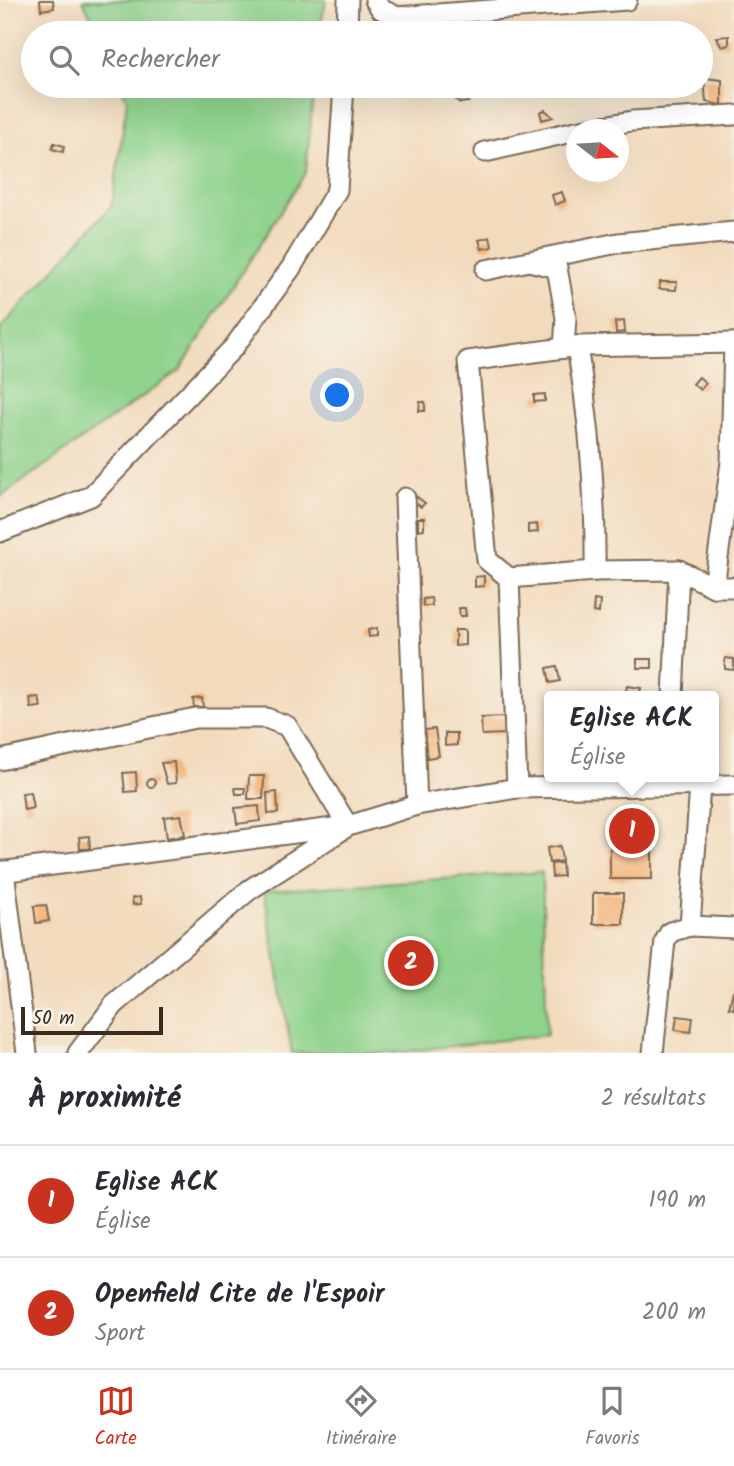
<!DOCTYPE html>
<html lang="fr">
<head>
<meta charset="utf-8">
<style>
  :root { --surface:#fff; --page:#f7f7f7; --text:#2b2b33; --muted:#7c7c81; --line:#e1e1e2; --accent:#c8321e }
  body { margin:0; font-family:Kalam,sans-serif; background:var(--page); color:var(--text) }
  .compass { position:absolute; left:566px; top:119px; width:63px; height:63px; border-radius:50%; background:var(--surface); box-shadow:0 7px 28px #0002; rotate:107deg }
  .scale { position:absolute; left:21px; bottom:18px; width:142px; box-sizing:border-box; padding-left:7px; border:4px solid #3b2a1e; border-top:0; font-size:19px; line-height:24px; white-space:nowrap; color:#3b2a1e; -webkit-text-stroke:5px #f7f3e8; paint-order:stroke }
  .you { position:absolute; left:338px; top:396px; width:24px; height:24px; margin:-18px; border:5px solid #fff; border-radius:50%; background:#1a73e8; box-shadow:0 0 0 10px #1a73e833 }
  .badge { display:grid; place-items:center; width:46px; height:46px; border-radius:50%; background:var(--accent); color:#fff; font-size:23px; font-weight:700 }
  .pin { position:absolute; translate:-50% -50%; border:4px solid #fff; box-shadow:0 2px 7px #0006 }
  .popup { position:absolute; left:544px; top:691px; width:175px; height:91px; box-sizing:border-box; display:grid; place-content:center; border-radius:7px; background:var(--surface); filter:drop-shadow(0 2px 5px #0005); font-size:23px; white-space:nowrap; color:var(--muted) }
  .popup b { font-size:26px; color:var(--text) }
  .popup::after { content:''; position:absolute; left:50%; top:100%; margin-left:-14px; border:14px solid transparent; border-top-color:var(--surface) }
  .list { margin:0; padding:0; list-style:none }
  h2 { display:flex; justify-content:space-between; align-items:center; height:91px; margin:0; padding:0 28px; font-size:30px }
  h2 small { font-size:23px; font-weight:400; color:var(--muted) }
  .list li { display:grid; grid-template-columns:46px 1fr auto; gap:21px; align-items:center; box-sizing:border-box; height:112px; padding:0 28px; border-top:2px solid var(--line) }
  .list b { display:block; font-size:26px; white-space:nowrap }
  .list p { margin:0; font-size:23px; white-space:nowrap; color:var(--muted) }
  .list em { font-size:23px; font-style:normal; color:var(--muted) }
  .icon { flex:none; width:38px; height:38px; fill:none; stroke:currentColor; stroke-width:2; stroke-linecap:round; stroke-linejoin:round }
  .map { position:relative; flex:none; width:734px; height:1053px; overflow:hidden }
  .search { position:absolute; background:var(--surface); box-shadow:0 7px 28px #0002; left:21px; right:21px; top:21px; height:77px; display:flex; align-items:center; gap:18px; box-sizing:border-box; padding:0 24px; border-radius:38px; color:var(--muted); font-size:26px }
  .sheet { height:315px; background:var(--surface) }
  nav { display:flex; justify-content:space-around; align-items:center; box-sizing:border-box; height:98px; border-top:2px solid var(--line); background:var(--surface); font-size:19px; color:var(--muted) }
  nav a { display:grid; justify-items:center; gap:4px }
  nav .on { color:var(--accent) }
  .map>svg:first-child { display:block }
  .green { fill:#8ed28b; stroke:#647e54; stroke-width:2 }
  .building { fill:#f5b57c }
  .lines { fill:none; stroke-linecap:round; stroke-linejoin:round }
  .minor-casing { stroke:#7b6856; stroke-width:23 }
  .minor { stroke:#fff; stroke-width:19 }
</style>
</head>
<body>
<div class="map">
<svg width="734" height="1053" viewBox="0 0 734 1053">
  <rect width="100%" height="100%" fill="#f7f3e8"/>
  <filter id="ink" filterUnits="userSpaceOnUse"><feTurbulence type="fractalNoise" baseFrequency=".0143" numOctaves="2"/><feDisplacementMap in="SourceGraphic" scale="14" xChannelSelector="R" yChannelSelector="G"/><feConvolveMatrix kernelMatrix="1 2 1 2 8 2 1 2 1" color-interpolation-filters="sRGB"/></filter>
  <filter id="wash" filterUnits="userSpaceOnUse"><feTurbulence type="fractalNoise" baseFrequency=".00686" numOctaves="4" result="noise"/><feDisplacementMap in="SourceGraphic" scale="28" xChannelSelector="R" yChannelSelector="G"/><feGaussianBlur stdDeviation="1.57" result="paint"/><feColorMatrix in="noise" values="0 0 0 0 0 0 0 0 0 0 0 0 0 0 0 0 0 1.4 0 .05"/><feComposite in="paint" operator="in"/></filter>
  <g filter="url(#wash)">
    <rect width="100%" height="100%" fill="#f2dbbd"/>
    <g class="green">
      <polygon points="83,0 326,0 319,33 98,33"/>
      <polygon points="121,86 314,86 306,172 180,370 0,497 0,329 112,205 127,101"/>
      <polygon points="542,872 547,1035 393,1053 292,1053 264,891"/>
    </g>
    <g id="blocks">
      <g class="building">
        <polygon points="40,0 53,0 54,8 41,10"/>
        <polygon points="729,36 729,45 722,47 716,37"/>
        <polygon points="704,78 722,80 722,105 706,102"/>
        <polygon points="454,87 468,102 460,103 449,94"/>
        <polygon points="545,110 553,117 542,120 540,112"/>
        <polygon points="54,143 64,146 63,152 52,149"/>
        <polygon points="562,192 565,201 555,205 552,195"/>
        <polygon points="490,237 492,247 482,249 479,240"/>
        <polygon points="660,282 677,282 676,290 659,289"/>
        <polygon points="624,321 625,332 616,333 615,322"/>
        <polygon points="699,377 706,383 700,390 693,384"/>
        <polygon points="545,394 545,401 534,402 534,395"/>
        <polygon points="420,402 425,402 425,411 419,411"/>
        <polygon points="417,497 425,503 421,507 413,501"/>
        <polygon points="418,518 424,518 424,529 418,530"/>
        <polygon points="537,524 538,532 528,533 528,525"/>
        <polygon points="484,576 484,586 475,587 475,577"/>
        <polygon points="431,598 432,606 423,606 423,599"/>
        <polygon points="594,600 600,601 599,613 593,612"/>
        <polygon points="459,608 465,608 466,616 460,616"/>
        <polygon points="377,628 377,636 369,637 368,630"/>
        <polygon points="455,630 465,630 465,645 455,646"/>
        <polygon points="725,658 734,659 734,670 725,669"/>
        <rect x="637" y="659" width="15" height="9"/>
        <polygon points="557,666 560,681 550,683 547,668"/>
        <polygon points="627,686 641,688 639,696 625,696"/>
        <polygon points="39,697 41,707 31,708 30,698"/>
        <polygon points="202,698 203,707 194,707 193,699"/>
        <polygon points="505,717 505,734 482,735 481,718"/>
        <polygon points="435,729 439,756 427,758 424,730"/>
        <polygon points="445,733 457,733 457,745 445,746"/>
        <polygon points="174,762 176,783 167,784 161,763"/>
        <polygon points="136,772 137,791 125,792 123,773"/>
        <polygon points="249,776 264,776 263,799 248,799"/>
        <circle cx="151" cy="783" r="4"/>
        <polygon points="235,788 245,788 245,794 236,794"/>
        <polygon points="30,792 33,808 24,810 22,793"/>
        <polygon points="277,792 278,813 268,814 267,793"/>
        <polygon points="259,806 260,821 237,824 235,808"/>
        <polygon points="181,815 185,835 167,838 164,817"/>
        <polygon points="89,836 90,849 80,849 79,837"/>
        <polygon points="560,846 562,861 549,863 547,848"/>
        <rect x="610" y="849" width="42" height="30"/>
        <polygon points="562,863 563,876 552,877 551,864"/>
        <rect x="593" y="893" width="30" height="31"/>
        <polygon points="140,897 141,904 133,905 132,898"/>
        <polygon points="46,905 49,921 36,923 34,906"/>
        <polygon points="733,991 734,991 734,1009 729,1008"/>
        <polygon points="677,1016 693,1018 691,1032 675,1030"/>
      </g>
    </g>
  </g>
  <g filter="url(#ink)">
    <use href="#blocks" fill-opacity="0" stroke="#7b6856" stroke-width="2"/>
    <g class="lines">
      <g class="minor-casing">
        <g id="minor">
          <polyline points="375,0 381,9 397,17 627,0"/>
          <polyline points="347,33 348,0"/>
          <polyline points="581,130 632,121 734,115"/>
          <polyline points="485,152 576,131"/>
          <polyline points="534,260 618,243 734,232"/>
          <path d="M486 270 529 261 557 268 566 318 564 348 577 346C590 423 596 493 595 571"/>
          <polyline points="577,346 734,343"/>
          <polyline points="405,498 417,805"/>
          <polyline points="0,532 91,496 234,347 291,268 337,190 344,86"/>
          <polyline points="509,578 595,571 679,570 714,587 734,587"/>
          <polyline points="714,587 731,462 734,343"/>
          <polyline points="673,696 679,570"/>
          <polyline points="0,760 195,718 266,718 287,726 348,826 0,872"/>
          <polyline points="517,788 509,578 487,560 468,361 564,348"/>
          <polyline points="4,871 27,1053"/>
          <polyline points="690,926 734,928"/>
          <polyline points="78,1053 114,1005 249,890 348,826 417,805 517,788 734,785"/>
          <polyline points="653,1053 665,941 670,932 690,926 700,785"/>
        </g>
      </g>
      <use href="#minor" class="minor"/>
    </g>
  </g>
</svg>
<svg class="compass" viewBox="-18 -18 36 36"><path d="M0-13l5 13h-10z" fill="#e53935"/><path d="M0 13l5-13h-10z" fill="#7c7c81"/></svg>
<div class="scale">50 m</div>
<div class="you"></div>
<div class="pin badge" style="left:632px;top:831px">1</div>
<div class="popup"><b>Eglise ACK</b>Église</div>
<div class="pin badge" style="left:411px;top:963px">2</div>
<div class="search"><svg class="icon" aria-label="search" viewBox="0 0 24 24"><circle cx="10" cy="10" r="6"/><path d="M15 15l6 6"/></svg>Rechercher</div>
</div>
<section class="sheet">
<h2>À proximité<small>2 résultats</small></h2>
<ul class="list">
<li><span class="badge">1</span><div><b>Eglise ACK</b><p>Église</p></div><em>190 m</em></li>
<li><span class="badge">2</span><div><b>Openfield Cite de l'Espoir</b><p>Sport</p></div><em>200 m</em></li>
</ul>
</section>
<nav>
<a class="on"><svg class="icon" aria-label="map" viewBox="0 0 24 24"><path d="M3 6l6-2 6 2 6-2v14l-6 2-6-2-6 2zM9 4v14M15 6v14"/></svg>Carte</a>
<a><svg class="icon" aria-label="directions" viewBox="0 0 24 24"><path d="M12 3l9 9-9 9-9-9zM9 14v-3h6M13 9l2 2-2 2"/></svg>Itinéraire</a>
<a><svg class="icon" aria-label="saved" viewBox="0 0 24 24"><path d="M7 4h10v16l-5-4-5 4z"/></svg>Favoris</a>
</nav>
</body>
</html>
